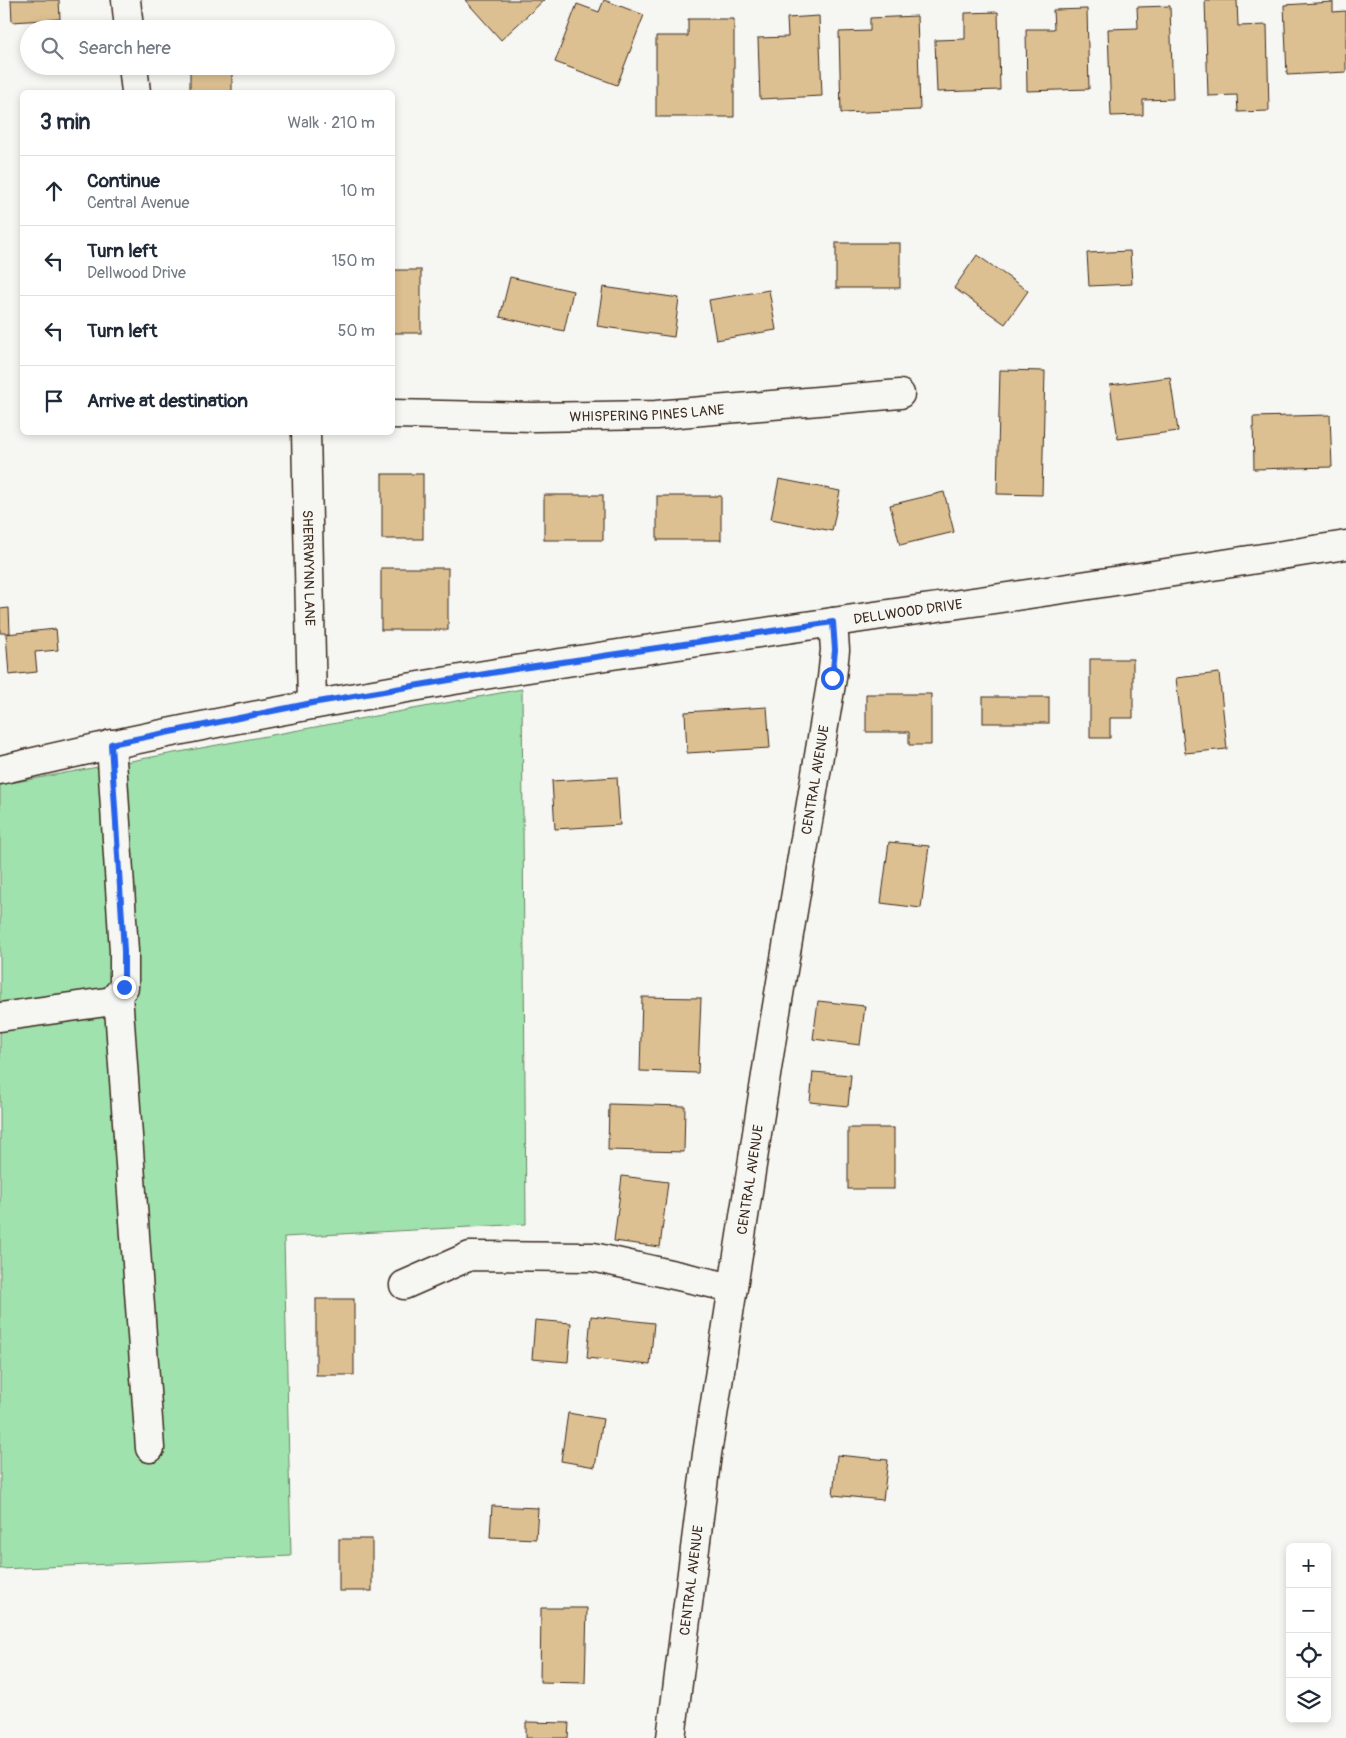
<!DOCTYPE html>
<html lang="en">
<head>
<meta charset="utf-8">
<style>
  :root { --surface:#fff; --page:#f6f6f7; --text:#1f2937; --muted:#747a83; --line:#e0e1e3 }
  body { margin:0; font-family:Pangolin,sans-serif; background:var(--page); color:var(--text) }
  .controls { position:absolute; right:15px; bottom:15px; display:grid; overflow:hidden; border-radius:8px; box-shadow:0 2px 8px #0003 }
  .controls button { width:45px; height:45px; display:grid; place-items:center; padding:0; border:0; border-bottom:1px solid var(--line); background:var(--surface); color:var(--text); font:25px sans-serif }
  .stop { position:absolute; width:15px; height:15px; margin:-11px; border:4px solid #2563eb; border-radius:50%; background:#fff }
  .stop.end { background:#2563eb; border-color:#fff; box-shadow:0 1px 5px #0008 }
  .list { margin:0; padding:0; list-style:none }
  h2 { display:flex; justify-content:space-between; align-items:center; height:65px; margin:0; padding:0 20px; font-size:21px }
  h2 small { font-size:16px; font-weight:400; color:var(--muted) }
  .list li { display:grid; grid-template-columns:32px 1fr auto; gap:15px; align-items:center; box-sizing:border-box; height:70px; padding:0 20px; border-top:1px solid var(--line) }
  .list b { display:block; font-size:19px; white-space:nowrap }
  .list p { margin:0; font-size:16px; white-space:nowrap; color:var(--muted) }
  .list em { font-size:16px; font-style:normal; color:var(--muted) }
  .icon { flex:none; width:28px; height:28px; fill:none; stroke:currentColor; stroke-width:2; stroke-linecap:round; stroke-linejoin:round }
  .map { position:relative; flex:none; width:1346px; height:1738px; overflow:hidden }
  .search { position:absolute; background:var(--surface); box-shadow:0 2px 8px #0003; left:20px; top:20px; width:375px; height:55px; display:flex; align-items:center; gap:12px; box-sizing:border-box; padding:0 18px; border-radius:28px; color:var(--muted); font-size:19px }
  .panel { position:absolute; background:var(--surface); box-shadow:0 2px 8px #0003; left:20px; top:90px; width:375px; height:345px; border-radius:8px }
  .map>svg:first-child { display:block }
  .green { fill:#9fe2ad; stroke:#6d8666 }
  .building { fill:#ddc091; stroke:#3b2a1e }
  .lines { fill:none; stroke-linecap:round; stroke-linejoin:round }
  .minor-casing { stroke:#3b2a1e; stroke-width:31 }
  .minor { stroke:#f6f6f2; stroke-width:28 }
  .route { stroke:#2563eb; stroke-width:6 }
  .labels { text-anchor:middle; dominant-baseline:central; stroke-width:4; stroke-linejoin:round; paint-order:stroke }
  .street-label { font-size:14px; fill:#3b2a1e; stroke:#f6f6f2 }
</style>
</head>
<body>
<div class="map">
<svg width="1346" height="1738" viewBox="0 0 1346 1738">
  <rect width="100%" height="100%" fill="#f6f6f2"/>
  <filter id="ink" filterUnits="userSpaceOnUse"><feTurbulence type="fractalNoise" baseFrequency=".02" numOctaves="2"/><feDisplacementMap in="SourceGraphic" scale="10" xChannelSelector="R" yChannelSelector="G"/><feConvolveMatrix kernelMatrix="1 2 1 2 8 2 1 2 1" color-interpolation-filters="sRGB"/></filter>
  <g filter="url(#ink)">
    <polygon class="green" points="522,689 526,1224 284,1237 291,1556 0,1569 0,785"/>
    <g class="building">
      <polygon points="11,0 59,0 60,19 12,22"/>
      <polygon points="465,0 544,0 501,40"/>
      <polygon points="604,0 644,15 617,85 555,62 577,4 599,12"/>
      <polygon points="1205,0 1237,0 1238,26 1267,25 1269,111 1238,112 1237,95 1208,96"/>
      <polygon points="1333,2 1333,12 1346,11 1346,72 1287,75 1284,5"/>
      <polygon points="1170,6 1173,99 1143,100 1143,115 1111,116 1108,29 1138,28 1137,7"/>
      <polygon points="1087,9 1089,89 1027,91 1026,29 1054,29 1053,10"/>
      <polygon points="998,12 1000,90 937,92 935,40 965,39 965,13"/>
      <polygon points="819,16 822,96 760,99 758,38 788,37 787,18"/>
      <polygon points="917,16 920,110 841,113 839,32 870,31 870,18"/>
      <polygon points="688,19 734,19 734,117 656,117 656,36 688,36"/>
      <rect x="190" y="68" width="42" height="24"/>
      <rect x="836" y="243" width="64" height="45"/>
      <polygon points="1130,251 1132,284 1089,286 1087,253"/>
      <polygon points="977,255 1028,291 1005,324 954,288"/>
      <rect x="392" y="270" width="29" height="63"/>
      <polygon points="510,277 573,291 564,331 500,317"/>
      <polygon points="603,287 679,298 674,337 597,326"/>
      <polygon points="769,290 776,330 716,340 709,300"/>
      <polygon points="1000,370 1045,371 1042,495 997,494"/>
      <polygon points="1170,377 1178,431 1118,439 1110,385"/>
      <polygon points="1330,415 1332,467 1254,469 1253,417"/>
      <rect x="382" y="474" width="41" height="65"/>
      <polygon points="779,479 840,491 832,531 771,519"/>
      <polygon points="944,492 954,532 900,545 890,505"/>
      <rect x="544" y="495" width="59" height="45"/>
      <rect x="657" y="496" width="64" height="44"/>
      <rect x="381" y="568" width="67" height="62"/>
      <polygon points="9,608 10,633 0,633 0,609"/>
      <polygon points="56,629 58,650 35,652 37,672 9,675 6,634"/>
      <polygon points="1090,659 1133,659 1133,718 1110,718 1110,738 1090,738"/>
      <polygon points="1219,673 1227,749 1185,753 1176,678"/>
      <polygon points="866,694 931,694 931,745 909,745 909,732 866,732"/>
      <rect x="983" y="697" width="66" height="26"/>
      <polygon points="767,707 770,748 687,753 685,712"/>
      <polygon points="617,777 620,825 555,829 552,781"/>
      <polygon points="889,842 929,846 921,908 881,903"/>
      <polygon points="642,997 701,998 698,1073 640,1071"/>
      <polygon points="818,1001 865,1006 860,1045 813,1039"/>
      <polygon points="813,1072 851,1075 848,1106 810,1102"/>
      <polygon points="609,1104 685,1106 684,1152 608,1150"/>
      <rect x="848" y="1128" width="46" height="61"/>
      <polygon points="622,1176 668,1182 660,1247 614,1241"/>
      <rect x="316" y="1299" width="38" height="76"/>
      <polygon points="591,1316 654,1323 650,1365 587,1358"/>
      <polygon points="535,1320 571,1323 568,1362 532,1359"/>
      <polygon points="568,1413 603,1419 595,1467 561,1461"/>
      <polygon points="837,1455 888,1460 883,1500 833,1495"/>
      <polygon points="492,1506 538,1508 536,1539 490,1537"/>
      <rect x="339" y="1539" width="33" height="52"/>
      <polygon points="541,1608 587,1608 585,1683 540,1682"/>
      <polygon points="526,1722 569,1723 568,1738 526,1738"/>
    </g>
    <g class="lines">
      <g class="minor-casing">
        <g id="minor">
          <polyline points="126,0 129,29"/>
          <polyline points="133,66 136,92"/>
          <path id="s1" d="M392 414 534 417 656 415 900 394"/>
          <path id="s2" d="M306 432 312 703"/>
          <path id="s3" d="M0 770C316 695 638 650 959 604 1089 586 1217 565 1346 545"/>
          <polyline points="118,994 150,1448"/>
          <polyline points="0,1017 113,1001 124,987 124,951 111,744"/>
          <polyline points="404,1285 470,1256 593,1257 733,1288"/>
          <path id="s4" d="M671 1738 707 1454 774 1024 832 678 835 650 833 622"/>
        </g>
      </g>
      <use href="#minor" class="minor"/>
    </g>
  </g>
  <g class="lines" filter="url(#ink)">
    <polyline class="route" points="124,987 124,951 111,744 312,703 515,669 833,622 835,650 832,678"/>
  </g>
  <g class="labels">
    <g class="street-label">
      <text stroke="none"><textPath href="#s1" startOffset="255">WHISPERING PINES LANE</textPath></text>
      <text stroke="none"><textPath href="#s2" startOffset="136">SHERRWYNN LANE</textPath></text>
      <text stroke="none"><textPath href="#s3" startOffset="922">DELLWOOD DRIVE</textPath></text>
      <text stroke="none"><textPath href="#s4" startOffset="969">CENTRAL AVENUE</textPath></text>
      <text stroke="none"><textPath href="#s4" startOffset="564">CENTRAL AVENUE</textPath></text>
      <text stroke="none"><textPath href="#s4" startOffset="159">CENTRAL AVENUE</textPath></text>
    </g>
  </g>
</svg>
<div class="controls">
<button>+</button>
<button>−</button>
<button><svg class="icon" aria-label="locate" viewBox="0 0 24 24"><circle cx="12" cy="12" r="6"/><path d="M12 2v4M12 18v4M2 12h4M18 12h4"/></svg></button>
<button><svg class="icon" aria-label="layers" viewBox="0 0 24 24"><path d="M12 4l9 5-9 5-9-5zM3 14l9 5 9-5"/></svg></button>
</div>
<div class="stop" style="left:832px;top:678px"></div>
<div class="stop end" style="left:124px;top:987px"></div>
<div class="search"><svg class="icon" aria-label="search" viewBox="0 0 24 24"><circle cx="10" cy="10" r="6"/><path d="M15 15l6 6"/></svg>Search here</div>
<section class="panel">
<h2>3 min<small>Walk · 210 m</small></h2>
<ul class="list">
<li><svg class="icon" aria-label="ahead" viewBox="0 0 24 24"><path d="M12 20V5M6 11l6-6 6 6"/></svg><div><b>Continue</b><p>Central Avenue</p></div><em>10 m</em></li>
<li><svg class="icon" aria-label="left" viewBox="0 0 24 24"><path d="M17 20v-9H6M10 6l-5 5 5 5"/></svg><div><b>Turn left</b><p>Dellwood Drive</p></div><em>150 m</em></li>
<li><svg class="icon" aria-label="left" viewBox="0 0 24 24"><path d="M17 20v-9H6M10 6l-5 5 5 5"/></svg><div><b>Turn left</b></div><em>50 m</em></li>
<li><svg class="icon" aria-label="arrive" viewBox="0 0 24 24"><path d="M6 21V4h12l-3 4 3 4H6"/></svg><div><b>Arrive at destination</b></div></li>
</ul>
</section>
</div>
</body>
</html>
